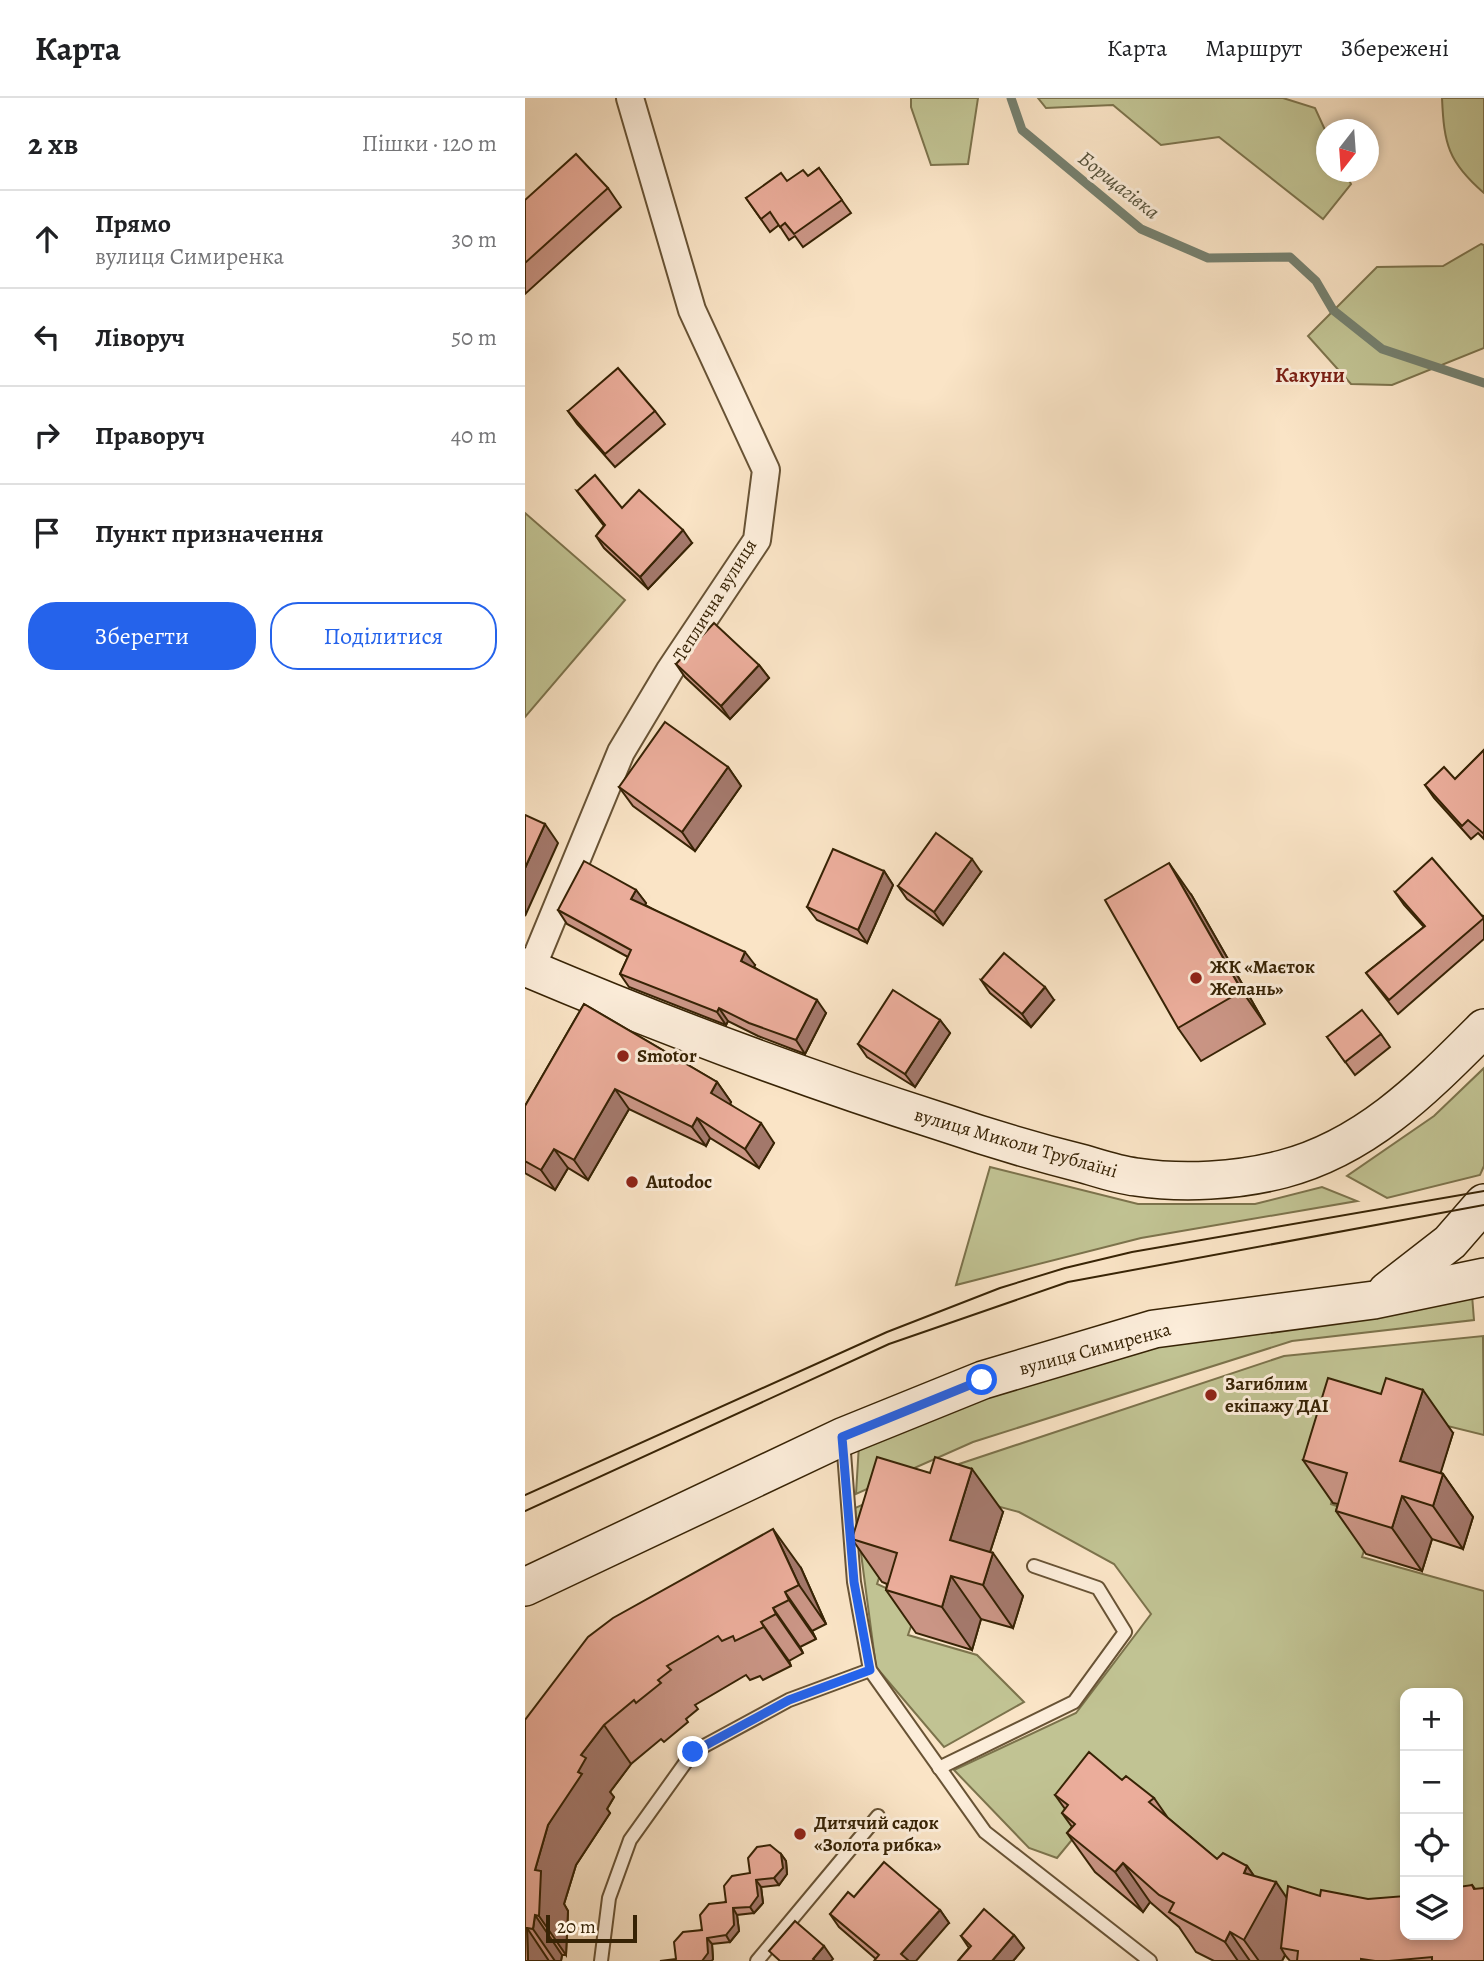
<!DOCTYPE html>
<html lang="uk">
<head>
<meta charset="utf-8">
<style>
  :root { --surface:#fff; --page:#f6f6f6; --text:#202124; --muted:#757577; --line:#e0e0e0; --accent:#2563eb }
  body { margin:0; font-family:Alegreya,serif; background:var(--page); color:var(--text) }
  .controls { position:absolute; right:21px; bottom:21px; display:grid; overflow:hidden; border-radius:14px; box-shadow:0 4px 10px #0003 }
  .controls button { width:63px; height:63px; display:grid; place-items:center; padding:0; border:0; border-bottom:2px solid var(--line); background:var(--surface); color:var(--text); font:35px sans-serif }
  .compass { position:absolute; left:791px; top:21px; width:63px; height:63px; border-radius:50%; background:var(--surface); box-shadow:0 4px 10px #0003; rotate:197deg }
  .scale { position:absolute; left:21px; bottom:18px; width:91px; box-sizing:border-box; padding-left:7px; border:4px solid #372305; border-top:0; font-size:19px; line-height:24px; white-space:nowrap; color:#372305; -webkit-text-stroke:5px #fcedda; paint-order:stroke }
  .stop { position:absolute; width:21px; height:21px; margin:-16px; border:5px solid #2563eb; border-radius:50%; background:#fff }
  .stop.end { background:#2563eb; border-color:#fff; box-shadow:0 2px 7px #0008 }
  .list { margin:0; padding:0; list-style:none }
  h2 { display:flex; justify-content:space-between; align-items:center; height:91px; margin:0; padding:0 28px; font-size:30px }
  h2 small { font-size:23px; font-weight:400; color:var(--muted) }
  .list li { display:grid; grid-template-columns:46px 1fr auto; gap:21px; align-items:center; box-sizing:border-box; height:98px; padding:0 28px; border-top:2px solid var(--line) }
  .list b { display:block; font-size:26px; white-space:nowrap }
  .list p { margin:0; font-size:23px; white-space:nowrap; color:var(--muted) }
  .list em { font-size:23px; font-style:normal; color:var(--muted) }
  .actions { display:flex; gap:14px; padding:21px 28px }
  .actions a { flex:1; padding:16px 0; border:2px solid var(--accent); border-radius:28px; text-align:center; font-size:24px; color:var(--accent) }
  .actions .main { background:var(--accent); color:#fff }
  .icon { flex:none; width:38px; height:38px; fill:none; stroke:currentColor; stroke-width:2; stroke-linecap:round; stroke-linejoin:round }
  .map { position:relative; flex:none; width:959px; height:1863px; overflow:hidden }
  header { display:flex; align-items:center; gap:42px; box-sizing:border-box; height:98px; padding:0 35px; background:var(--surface); border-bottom:2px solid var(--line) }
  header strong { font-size:33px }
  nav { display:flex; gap:38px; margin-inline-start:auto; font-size:24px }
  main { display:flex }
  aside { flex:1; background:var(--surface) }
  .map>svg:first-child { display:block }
  .green { fill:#c1c393; stroke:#7c734c; stroke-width:2 }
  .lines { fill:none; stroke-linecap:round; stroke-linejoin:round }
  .stream { stroke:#75806f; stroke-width:9 }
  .lane-casing { stroke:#685335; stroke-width:16 }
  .street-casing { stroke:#685335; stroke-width:30 }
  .secondary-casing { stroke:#372305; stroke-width:40 }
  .lane { stroke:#fcedda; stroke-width:12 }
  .street { stroke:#fcedda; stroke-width:26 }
  .secondary { stroke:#fcedda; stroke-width:37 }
  .tram { stroke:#372305; stroke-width:2 }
  .wall { fill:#ca9585; stroke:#372305; stroke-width:2 }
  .shaded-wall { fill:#a4796c; stroke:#372305; stroke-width:2 }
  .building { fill:#ebad9b; stroke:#372305; stroke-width:2 }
  .route { stroke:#2563eb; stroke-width:9 }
  .poi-dot { fill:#8f2418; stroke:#fcedda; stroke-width:2.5 }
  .labels { text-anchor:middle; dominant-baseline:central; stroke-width:6; stroke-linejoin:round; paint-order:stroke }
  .street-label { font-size:19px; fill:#372305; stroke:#fcedda }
  .poi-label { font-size:19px; font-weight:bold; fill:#372305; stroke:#fcedda; text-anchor:start }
  .water-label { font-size:21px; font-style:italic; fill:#56523a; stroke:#fcedda }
  .neighbourhood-label { font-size:21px; font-weight:bold; fill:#7a1f14; stroke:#fcedda }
</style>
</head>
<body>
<header>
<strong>Карта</strong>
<nav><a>Карта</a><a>Маршрут</a><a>Збережені</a></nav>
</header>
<main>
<aside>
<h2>2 хв<small>Пішки · 120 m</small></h2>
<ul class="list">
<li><svg class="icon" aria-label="ahead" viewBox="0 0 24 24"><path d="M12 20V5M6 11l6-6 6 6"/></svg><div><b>Прямо</b><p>вулиця Симиренка</p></div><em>30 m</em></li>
<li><svg class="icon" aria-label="left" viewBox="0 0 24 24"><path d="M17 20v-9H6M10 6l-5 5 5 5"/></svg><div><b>Ліворуч</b></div><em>50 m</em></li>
<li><svg class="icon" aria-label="right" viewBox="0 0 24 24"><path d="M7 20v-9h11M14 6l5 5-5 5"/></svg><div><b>Праворуч</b></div><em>40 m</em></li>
<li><svg class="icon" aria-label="arrive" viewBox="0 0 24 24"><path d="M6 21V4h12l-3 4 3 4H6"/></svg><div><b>Пункт призначення</b></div></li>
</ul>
<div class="actions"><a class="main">Зберегти</a><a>Поділитися</a></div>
</aside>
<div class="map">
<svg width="959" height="1863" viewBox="0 0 959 1863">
  <rect width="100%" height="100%" fill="#fae4c6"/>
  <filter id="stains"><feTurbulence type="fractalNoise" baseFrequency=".00286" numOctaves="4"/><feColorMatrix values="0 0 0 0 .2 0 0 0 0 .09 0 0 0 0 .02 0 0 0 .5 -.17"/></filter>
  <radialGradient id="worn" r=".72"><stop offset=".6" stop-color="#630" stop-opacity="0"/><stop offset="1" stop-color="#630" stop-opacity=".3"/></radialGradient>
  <g class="green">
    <polygon points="386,0 453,0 443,66 406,67 386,9"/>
    <polygon points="513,0 758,0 790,10 801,34 802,74 820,74 826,86 798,121 694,39 636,47 588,7 521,10"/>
    <path d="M917 0H959V95C923 64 919 46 917 0Z"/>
    <polygon points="956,146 959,147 959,250 867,287 826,286 783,238 852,169 918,168"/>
    <polygon points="0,415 100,502 0,619"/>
    <polygon points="959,970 959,1068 955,1077 862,1100 822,1078 909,1018"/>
    <polygon points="465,1069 613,1106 730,1106 797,1089 832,1103 616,1140 431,1187"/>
    <polygon points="947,1197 949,1222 767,1243 448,1344 331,1396 334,1346 461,1291 616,1249"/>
    <polygon points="958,1238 959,1337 886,1319 831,1316 806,1406 849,1421 837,1459 959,1493 959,1828 933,1836 933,1595 880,1595 880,1837 854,1841 747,1814 593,1686 532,1760 504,1750 429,1672 551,1615 626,1516 589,1466 494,1414 438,1399 381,1398 352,1486 394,1505 383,1537 452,1557 499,1604 419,1649 351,1569 330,1410 416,1372 759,1258"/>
  </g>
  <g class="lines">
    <polyline class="stream" points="486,0 497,32 616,131 683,160 765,159 791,183 808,212 857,251 959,285"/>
    <g class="lane-casing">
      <g id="lane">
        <polyline points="318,1342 329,1484 345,1572 460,1734 625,1863"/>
        <polyline points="414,1670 549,1604 600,1534 573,1490 509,1468"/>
        <polyline points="76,1863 84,1800 105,1742 168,1654 264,1602 345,1572"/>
        <polyline points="232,1863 353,1718"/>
      </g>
    </g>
    <g class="street-casing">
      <polyline id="street" points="6,872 96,654 145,572 232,442 241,372 167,212 105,0"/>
    </g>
    <g class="secondary-casing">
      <g id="secondary">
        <path d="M0 869C137 927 276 979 417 1024 464 1040 511 1054 559 1066 576 1071 594 1077 611 1079 658 1086 712 1083 758 1071 842 1049 900 989 959 930"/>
        <polyline points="862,1193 925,1144 959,1105"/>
        <polyline points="0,1489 317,1339 458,1282 629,1231 849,1202 959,1179"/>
      </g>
    </g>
    <use href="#lane" class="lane"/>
    <use href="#street" class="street"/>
    <use href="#secondary" class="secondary"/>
    <g class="tram">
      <polyline points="0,1397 362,1234 475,1190 540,1170 607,1154 959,1093"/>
      <polyline points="0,1413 364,1246 543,1184 959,1107"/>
    </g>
  </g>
  <g class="wall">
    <polygon points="294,70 326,115 278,149 270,138 264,142 254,127 245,134 221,100 262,83 283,78"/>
    <polygon points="83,90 96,109 0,196 0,102"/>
    <polygon points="43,313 130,313 140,326 90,369 52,326"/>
    <polygon points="52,393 97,410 167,445 123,491 79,450 71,438 79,428"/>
    <polygon points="151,566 234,567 244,580 205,621 160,579"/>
    <polygon points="959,652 959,741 953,735 946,741 909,700 900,687 930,681"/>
    <polygon points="203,669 216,688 170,753 108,708 94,689"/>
    <polygon points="359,773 368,787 342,845 292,822 282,809"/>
    <polygon points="456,774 418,827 382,801 373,788"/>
    <polygon points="111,792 121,805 120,807 230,867 229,869 301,915 280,956 233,938 203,923 201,927 104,889 95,876 103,859 42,826 33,812"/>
    <polygon points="870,794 959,818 959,841 873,916 841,875 899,829 879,807"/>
    <polygon points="667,798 740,926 676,963 653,930"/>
    <polygon points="456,882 529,902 506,929 465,895"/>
    <polygon points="59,906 192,984 206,1004 205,1006 249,1045 234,1070 185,1040 181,1048 104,1011 63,1082 43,1070 30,1092 0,1075 0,1008"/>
    <polygon points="415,922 425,935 390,989 342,959 333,946"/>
    <polygon points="856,936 865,949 830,977 802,939"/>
    <polygon points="928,1335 915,1375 918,1376 948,1419 938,1451 907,1441 897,1473 841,1456 811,1413 813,1406 808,1405 778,1362"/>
    <polygon points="478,1414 465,1454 498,1498 488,1530 456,1521 447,1552 391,1535 361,1492 362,1486 357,1484 327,1441"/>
    <polygon points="276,1470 301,1526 287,1533 291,1541 275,1549 278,1555 264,1563 266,1568 238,1582 235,1578 225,1582 221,1577 170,1607 173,1611 161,1621 163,1624 139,1644 136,1641 106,1666 85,1694 89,1699 82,1711 85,1715 51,1767 39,1806 43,1813 41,1857 37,1857 36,1863 0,1863 0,1622"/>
    <polygon points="597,1682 629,1700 643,1720 692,1761 722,1768 729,1778 761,1800 880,1837 947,1787 950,1791 959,1863 765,1863 760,1857 757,1863 689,1863 671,1854 654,1829 625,1804 618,1814 570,1774 542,1735 547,1729 537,1715 540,1711 530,1697"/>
    <polygon points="256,1756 261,1763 262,1776 254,1787 236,1789 238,1805 229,1815 212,1817 214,1833 205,1844 187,1846 188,1861 151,1861 225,1775"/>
    <polygon points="329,1799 415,1812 424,1825 351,1861 314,1829 305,1816"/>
    <polygon points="489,1837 499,1850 488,1863 433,1863 444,1850 436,1838"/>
  </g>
  <g class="shaded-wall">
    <polygon points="158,432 167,445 123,491 115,479"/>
    <polygon points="234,567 244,580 205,621 196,608"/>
    <polygon points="203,669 216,688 170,753 157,734"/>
    <polygon points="20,726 33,745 0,818 0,770"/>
    <polygon points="447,761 456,774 418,827 409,814"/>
    <polygon points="644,765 667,798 740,926 717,893"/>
    <polygon points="359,773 368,787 342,845 333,832"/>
    <polygon points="111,792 121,805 116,814 106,801"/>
    <polygon points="220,854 230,867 225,876 216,863"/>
    <polygon points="520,889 529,902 506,929 497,916"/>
    <polygon points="292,902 301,915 280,956 271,942"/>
    <polygon points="194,910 203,923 201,927 192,914"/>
    <polygon points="415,922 425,935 390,989 380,976"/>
    <polygon points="192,984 206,1004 200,1015 186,995"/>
    <polygon points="90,991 104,1011 63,1082 49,1062"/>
    <polygon points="172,1020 185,1040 181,1048 167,1029"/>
    <polygon points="236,1025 249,1045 234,1070 220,1051"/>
    <polygon points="29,1051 43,1070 30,1092 16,1072"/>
    <polygon points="898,1292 928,1335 906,1406 875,1363"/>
    <polygon points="447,1371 478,1414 455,1485 425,1442"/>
    <polygon points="918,1376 948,1419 938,1451 908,1408"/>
    <polygon points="877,1398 907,1441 897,1473 867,1430"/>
    <polygon points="248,1431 276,1470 301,1526 274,1487"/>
    <polygon points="468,1455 498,1498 488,1530 458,1487"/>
    <polygon points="426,1478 456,1521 447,1552 417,1509"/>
    <polygon points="260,1494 287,1533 291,1541 264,1502"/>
    <polygon points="248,1510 275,1549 278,1555 251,1516"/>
    <polygon points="236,1524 264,1563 266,1568 239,1529"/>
    <polygon points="79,1627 106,1666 85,1694 89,1699 82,1711 85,1715 51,1767 39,1806 43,1813 41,1857 14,1818 10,1772 23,1727 53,1674 56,1657"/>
    <polygon points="256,1756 261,1763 262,1776 254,1787 249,1780"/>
    <polygon points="598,1765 625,1804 618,1814 590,1774"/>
    <polygon points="722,1768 743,1798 751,1784 778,1824 756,1850 760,1857 757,1863 734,1863 719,1842 719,1775"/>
    <polygon points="231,1782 236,1789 238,1805 229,1815 225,1809"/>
    <polygon points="208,1810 212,1817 214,1833 205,1844 201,1837"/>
    <polygon points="415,1812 424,1825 391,1863 381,1863 376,1856"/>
    <polygon points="10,1817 37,1857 36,1863 30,1863 8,1831"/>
    <polygon points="2,1830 24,1863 3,1863"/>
    <polygon points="705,1834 725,1863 713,1863 700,1844"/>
    <polygon points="489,1837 499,1850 488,1863 467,1863"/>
    <polygon points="182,1840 187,1846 188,1861 187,1863 177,1863"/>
    <polygon points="299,1848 308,1861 306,1863 289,1863 288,1861"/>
  </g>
  <g class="building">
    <polygon points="51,56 83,90 0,165 0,102"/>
    <polygon points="294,70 317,102 269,136 260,125 255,129 245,114 236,121 221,100 256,75 262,83 278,72 283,78"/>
    <polygon points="93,270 130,313 80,356 43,313"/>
    <polygon points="70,377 97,410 114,392 158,432 115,479 71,438 80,427 52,393"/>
    <polygon points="189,525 234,567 196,608 151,566"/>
    <polygon points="140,624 203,669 157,734 94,689"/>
    <polygon points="959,652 959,736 943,722 937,728 900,687 919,669 930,681"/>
    <polygon points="0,717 20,726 0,770"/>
    <polygon points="411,735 447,761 409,814 373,788"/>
    <polygon points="308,751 359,773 333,832 282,809"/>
    <polygon points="907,760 959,820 864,902 841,875 900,828 870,794"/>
    <polygon points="59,763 111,792 106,801 220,854 216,863 292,902 271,942 224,925 194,910 192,914 95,876 106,852 33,812"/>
    <polygon points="644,765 717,893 653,930 580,802"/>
    <polygon points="479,855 520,889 497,916 456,882"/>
    <polygon points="368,892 415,922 380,976 333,946"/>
    <polygon points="59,906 192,984 186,995 236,1025 220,1051 172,1020 167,1029 90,991 49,1062 29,1051 16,1072 0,1063 0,1008"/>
    <polygon points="837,912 856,936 820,964 802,939"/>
    <polygon points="803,1280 856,1296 861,1280 898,1292 875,1363 918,1376 908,1408 877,1398 867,1430 811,1413 822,1375 778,1362"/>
    <polygon points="352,1359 405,1375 410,1359 447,1371 425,1442 468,1455 458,1487 426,1478 417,1509 361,1492 372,1455 327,1441"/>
    <polygon points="248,1431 274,1487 260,1494 264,1502 248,1510 251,1516 236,1524 239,1529 210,1543 208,1538 197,1543 193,1538 142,1568 146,1572 133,1582 136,1585 111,1605 109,1602 79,1627 56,1657 61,1660 53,1674 57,1676 23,1727 10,1772 16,1773 14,1818 10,1817 8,1831 2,1830 3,1863 0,1863 0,1622 63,1539 88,1520"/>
    <polygon points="564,1654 597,1682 601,1678 629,1700 624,1704 692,1761 698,1755 722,1768 719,1775 751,1784 719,1842 705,1834 700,1844 644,1814 649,1805 634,1797 598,1765 590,1774 542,1735 550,1726 537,1715 543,1707 530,1697"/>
    <polygon points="245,1747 256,1756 258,1770 249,1780 231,1782 233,1798 225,1809 208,1810 209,1827 201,1837 182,1840 183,1855 177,1863 135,1863 151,1861 149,1844 158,1834 177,1832 175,1817 184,1806 201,1804 199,1788 207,1778 225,1775 223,1760 232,1749"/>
    <polygon points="359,1764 415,1812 376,1856 384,1863 349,1863 354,1857 305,1816 323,1794 329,1799"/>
    <polygon points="947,1787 949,1791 959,1790 959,1863 907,1863 907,1859 864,1863 850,1863 836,1861 836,1863 772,1863 773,1853 756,1850 763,1788 795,1798 796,1792 843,1801 880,1798 880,1837 933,1837 933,1789"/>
    <polygon points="459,1811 489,1837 467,1863 433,1863 446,1848 436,1838"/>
    <polygon points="270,1823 299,1848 288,1861 290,1863 255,1863 244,1853"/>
  </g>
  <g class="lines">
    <polyline class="route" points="168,1654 264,1602 345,1572 329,1484 317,1339 457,1282"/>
  </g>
  <g class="poi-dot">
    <circle cx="671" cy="880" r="7"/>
    <circle cx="98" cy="958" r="7"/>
    <circle cx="107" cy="1084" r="7"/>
    <circle cx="686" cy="1297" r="7"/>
    <circle cx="275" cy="1736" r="7"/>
  </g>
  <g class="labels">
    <g class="street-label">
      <text transform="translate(190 502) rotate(-58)">Теплична вулиця</text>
      <text transform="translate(491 1045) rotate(16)">вулиця Миколи Трублаїні</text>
      <text transform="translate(570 1251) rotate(-15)">вулиця Симиренка</text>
    </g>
    <g class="poi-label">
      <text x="685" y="869">ЖК «Маєток<tspan x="685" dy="22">Желань»</tspan></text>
      <text x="112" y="958">Smotor</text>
      <text x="121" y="1084">Autodoc</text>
      <text x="700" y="1286">Загиблим<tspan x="700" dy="22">екіпажу ДАІ</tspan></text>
      <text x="289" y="1725">Дитячий садок<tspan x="289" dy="22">«Золота рибка»</tspan></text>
    </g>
    <g class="water-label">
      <text transform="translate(594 87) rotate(38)">Борщагівка</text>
    </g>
    <g class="neighbourhood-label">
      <text x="785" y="277">Какуни</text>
    </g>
  </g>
  <rect width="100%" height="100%" filter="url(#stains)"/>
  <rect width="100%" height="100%" fill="url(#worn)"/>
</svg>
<div class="controls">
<button>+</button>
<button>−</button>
<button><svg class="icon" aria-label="locate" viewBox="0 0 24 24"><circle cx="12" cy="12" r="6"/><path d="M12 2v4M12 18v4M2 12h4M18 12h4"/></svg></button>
<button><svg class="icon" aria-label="layers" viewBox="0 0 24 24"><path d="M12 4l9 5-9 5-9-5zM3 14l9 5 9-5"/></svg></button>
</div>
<svg class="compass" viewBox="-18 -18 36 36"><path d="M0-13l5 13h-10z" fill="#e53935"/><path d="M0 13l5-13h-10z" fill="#757577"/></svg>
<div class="scale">20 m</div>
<div class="stop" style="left:457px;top:1282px"></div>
<div class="stop end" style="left:168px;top:1654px"></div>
</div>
</main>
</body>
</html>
